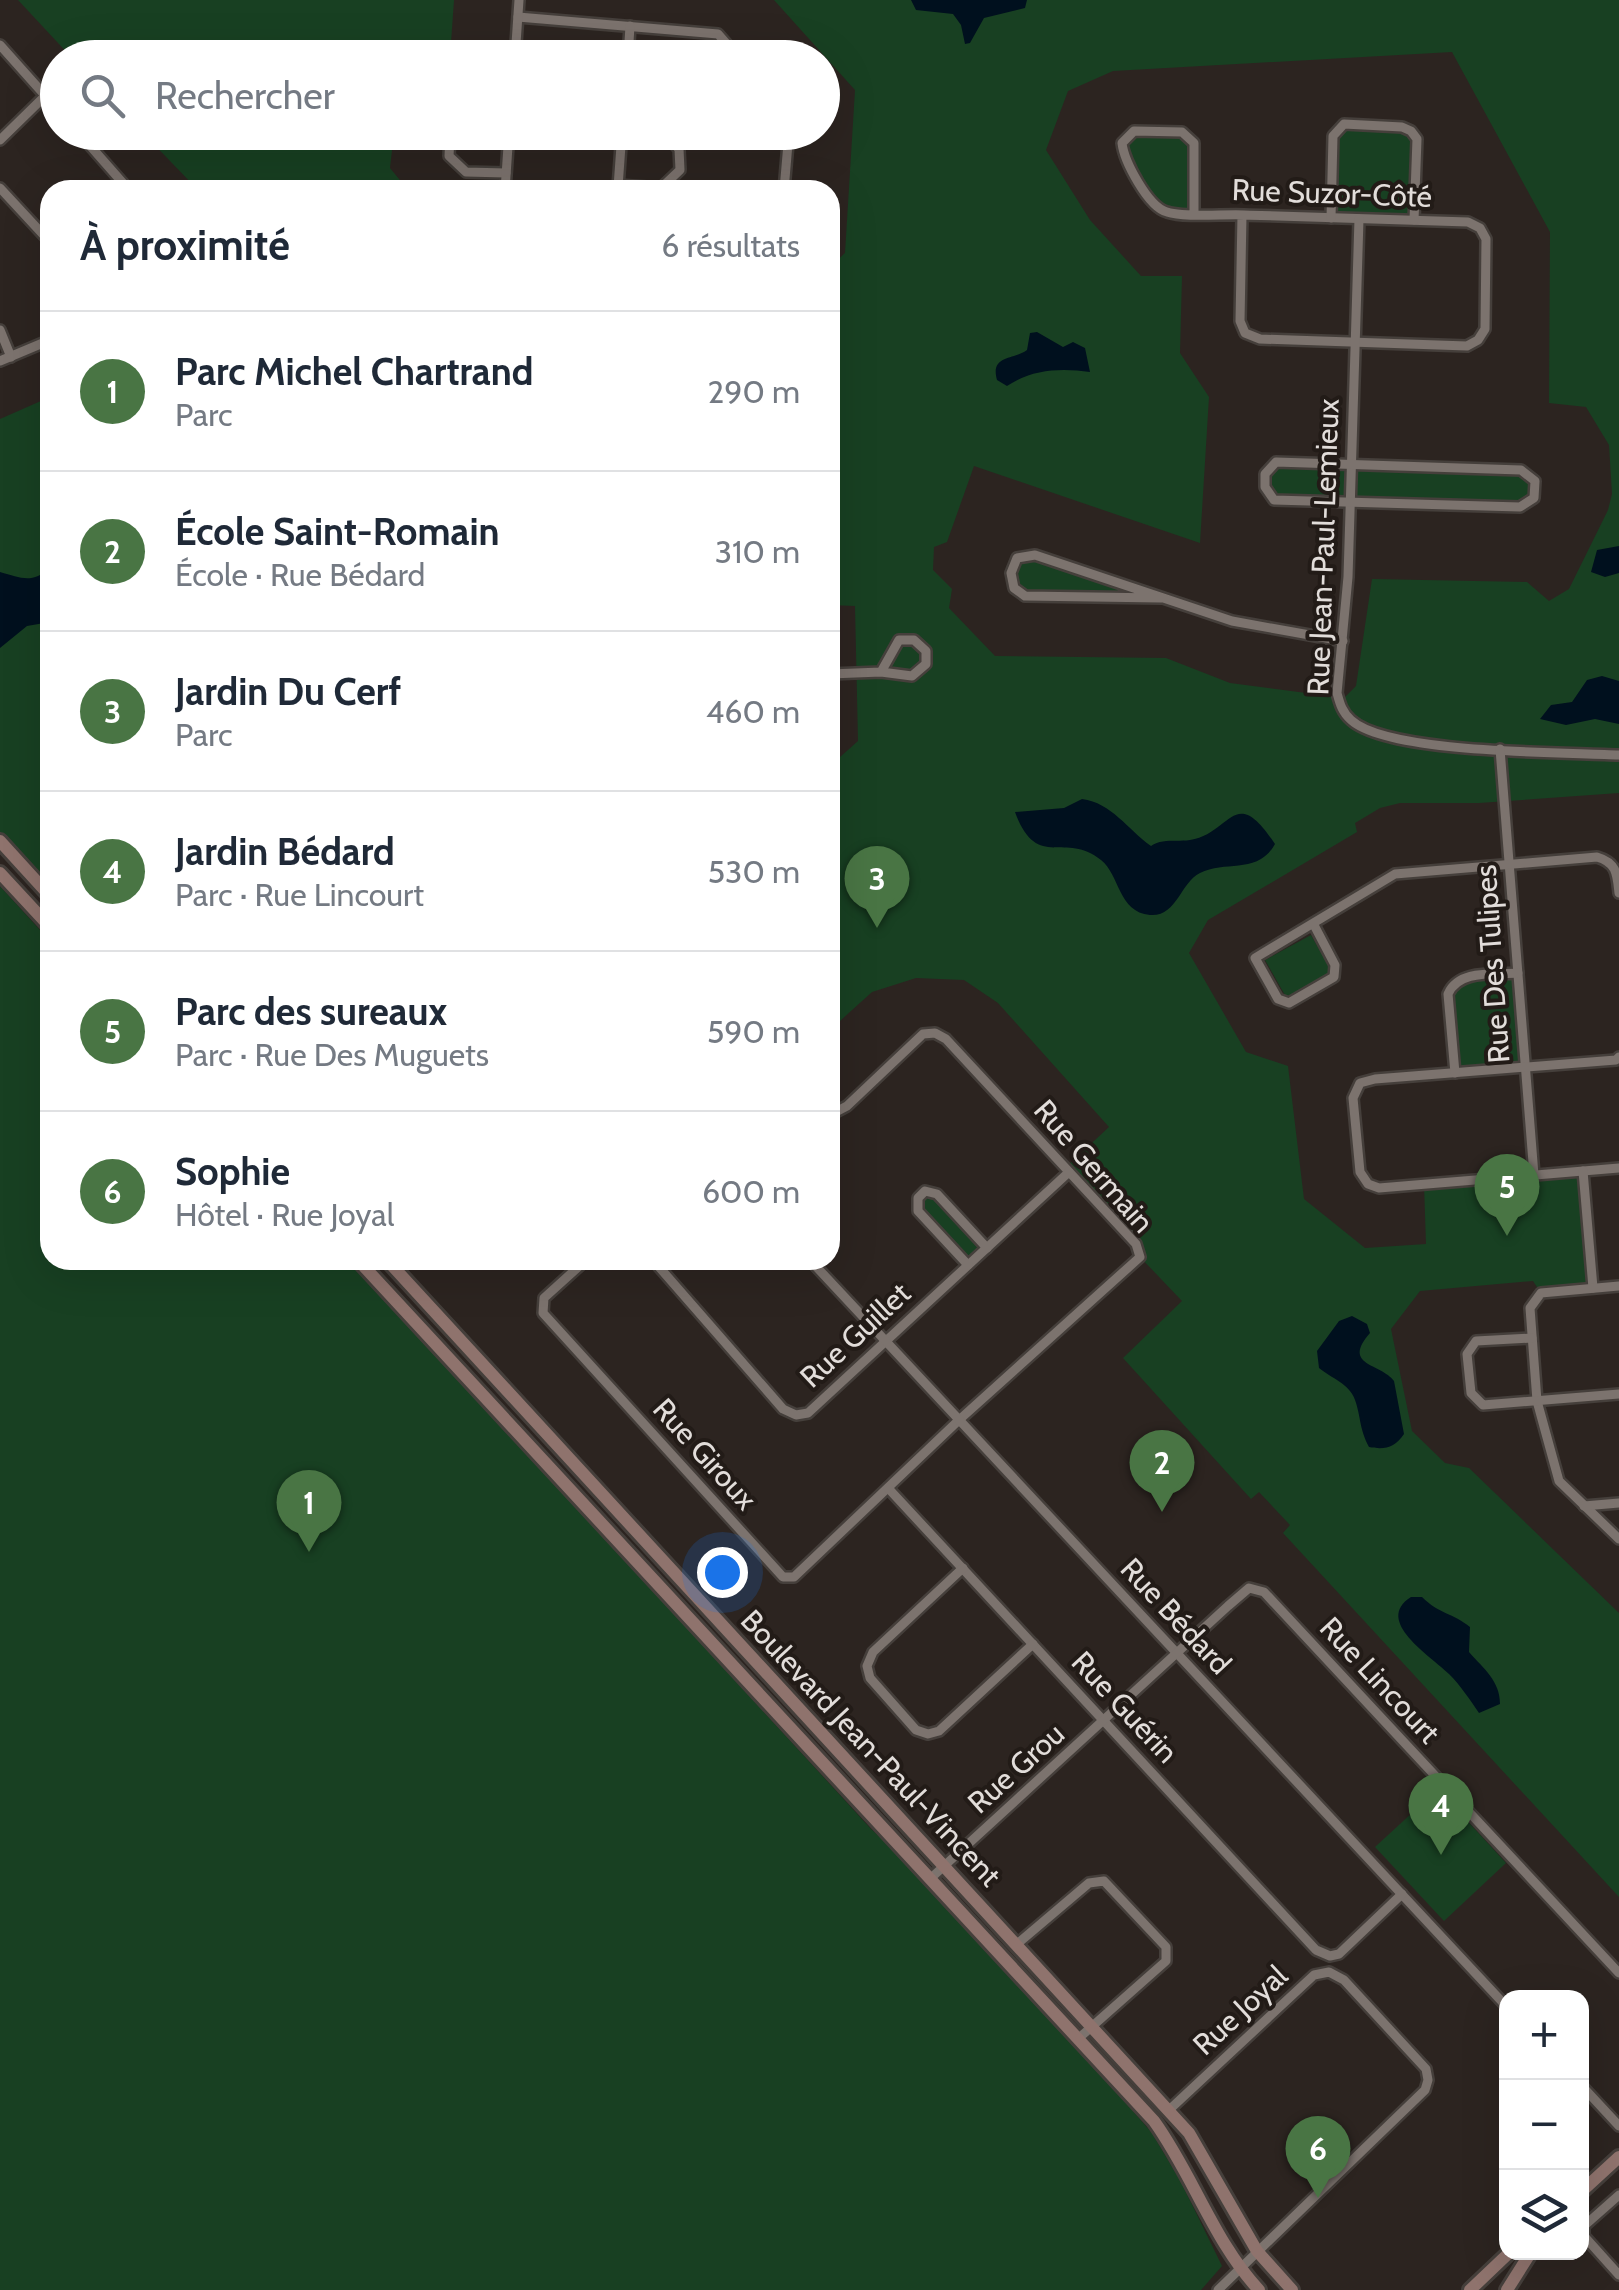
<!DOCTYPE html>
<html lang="fr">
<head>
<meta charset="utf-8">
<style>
  :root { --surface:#fff; --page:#f6f6f7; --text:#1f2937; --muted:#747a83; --line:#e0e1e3; --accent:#497544 }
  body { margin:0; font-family:Cabin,sans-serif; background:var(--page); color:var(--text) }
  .controls { position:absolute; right:30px; bottom:30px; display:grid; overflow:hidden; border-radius:20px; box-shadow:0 10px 40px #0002 }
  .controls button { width:90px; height:90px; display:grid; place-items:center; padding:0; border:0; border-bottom:2px solid var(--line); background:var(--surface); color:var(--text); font:50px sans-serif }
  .you { position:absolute; left:722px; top:1572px; width:35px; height:35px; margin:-25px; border:8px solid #fff; border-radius:50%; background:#1a73e8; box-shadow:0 0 0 15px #1a73e833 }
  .badge { display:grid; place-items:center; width:65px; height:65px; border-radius:50%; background:var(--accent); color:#fff; font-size:32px; font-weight:700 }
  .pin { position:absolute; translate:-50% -82px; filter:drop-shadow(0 2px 5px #0008) }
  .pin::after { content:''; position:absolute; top:52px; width:35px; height:30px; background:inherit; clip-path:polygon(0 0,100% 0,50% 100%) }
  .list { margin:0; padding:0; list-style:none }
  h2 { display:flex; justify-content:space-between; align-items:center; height:130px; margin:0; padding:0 40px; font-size:42px }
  h2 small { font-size:32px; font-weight:400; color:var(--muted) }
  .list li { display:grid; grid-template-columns:65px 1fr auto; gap:30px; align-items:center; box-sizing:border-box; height:160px; padding:0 40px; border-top:2px solid var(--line) }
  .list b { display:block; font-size:38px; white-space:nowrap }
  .list p { margin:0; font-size:32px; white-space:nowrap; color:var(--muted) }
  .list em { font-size:32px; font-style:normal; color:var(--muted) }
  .icon { flex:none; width:55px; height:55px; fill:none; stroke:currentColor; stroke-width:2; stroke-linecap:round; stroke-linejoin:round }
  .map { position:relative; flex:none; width:1619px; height:2290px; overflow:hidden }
  .search { position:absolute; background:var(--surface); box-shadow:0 10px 40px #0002; left:40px; top:40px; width:800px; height:110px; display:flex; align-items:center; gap:25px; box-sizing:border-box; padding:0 35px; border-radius:55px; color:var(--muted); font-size:38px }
  .panel { position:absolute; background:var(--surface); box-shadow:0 10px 40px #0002; left:40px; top:180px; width:800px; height:1090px; border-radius:30px }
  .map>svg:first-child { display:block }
  .green { fill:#184022; fill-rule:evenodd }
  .water { fill:#00101e }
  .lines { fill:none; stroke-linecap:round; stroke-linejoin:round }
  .street-casing { stroke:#453f3b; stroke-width:14 }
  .secondary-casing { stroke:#453f3b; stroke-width:18 }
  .street { stroke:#7c736e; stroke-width:9 }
  .secondary { stroke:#8f736d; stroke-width:12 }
  .labels { text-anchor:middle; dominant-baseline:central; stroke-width:8; stroke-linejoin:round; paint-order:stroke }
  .street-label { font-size:30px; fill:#e2ddda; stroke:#221b17 }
</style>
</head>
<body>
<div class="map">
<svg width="1619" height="2290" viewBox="0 0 1619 2290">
  <rect width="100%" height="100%" fill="#2c2420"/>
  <g class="green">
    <polygon points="18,0 454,0 450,57 72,58"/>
    <path d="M774 0H1619V793L1479 803H1400L1380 808 1355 823 1357 832 1208 920 1189 953 1246 1052 1288 1066 1304 1199 1365 1248 1426 1244 1424 1184 1583 1171 1593 1288 1541 1293 1533 1281 1420 1291 1391 1329 1412 1431 1445 1463 1469 1468 1619 1613V1897L1283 1533 1290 1525 1259 1492 1251 1499 1123 1358 1182 1301 1140 1257 1135 1244 1065 1168 1109 1127 998 1003 964 980 916 978 872 992 830 1030V766L858 741 855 606 830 605V267L845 253 855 90ZM1452 52 1550 232 1549 403 1586 407 1609 445 1612 494 1608 510 1569 589 1549 601 1527 582 1372 579 1356 686 1344 698 1230 683 1166 658 995 656 949 608 952 589 933 570 934 547 947 542 974 466 1200 543 1209 397 1180 353 1182 276H1141L1090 220 1046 150 1068 91 1113 71Z"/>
    <polygon points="1344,124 1402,127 1417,139 1414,220 1331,218 1333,136"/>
    <polygon points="1134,131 1182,132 1194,143 1194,213 1166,212 1124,160 1122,143"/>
    <polygon points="143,133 394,133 390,168 408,190 198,190"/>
    <polygon points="50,397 50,863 38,874 0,832 0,419"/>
    <polygon points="1276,462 1521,470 1535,481 1534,498 1520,507 1274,500 1265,487 1265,474"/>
    <polygon points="1035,555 1161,598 1025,596 1014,588 1011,573 1017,558"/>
    <polygon points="0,886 50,941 50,1260 346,1260 365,1276 871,1829 906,1860 1075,2044 1152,2133 1180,2180 1222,2266 1201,2290 0,2290"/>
    <polygon points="1311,935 1328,965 1329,974 1286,997 1265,960"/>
    <polygon points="1518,973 1525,1067 1455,1073 1448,994 1461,977"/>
    <polygon points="925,1191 937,1194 987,1248 968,1265 918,1211"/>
    <polygon points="1438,1789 1506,1863 1444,1921 1375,1847"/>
  </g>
  <g class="water">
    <polygon points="911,0 1027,0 1025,8 984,18 970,43 965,44 961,25 953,14 916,10"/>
    <path d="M1037 332 1063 347 1073 342 1085 348 1090 372C1061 368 1032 369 1007 386L997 380C990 355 1013 360 1027 350L1030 333Z"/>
    <polygon points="1619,546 1619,573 1605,577 1591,572 1597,550"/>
    <path d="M50 568V622L27 626 0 648V572C21 578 32 584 50 568Z"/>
    <polygon points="1602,676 1619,681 1619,724 1595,719 1566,725 1540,719 1551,705 1572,702 1587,680"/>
    <path d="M1082 799C1112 803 1127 829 1151 846 1162 838 1176 842 1190 840 1232 833 1234 782 1275 844 1258 875 1226 860 1200 873 1180 883 1177 917 1150 915 1118 912 1120 875 1101 860 1065 830 1037 872 1015 812L1064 808Z"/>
    <path d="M1352 1316 1367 1324 1370 1333C1341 1366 1381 1363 1394 1381L1404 1434C1395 1448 1384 1450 1369 1447 1359 1428 1361 1417 1355 1400 1350 1384 1331 1378 1319 1368L1317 1351 1339 1321Z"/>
    <path d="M1411 1597H1422C1439 1614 1453 1613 1470 1627L1469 1652C1484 1669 1500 1681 1500 1704L1479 1713C1470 1700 1461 1686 1449 1674 1431 1656 1373 1621 1411 1597Z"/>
  </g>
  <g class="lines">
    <g class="street-casing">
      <g id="street">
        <polyline points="518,17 718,34 739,58"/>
        <polyline points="0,45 58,110"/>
        <polyline points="515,58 519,0"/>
        <polyline points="628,58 630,26"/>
        <polyline points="78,132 129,190"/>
        <polyline points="453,132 450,136 449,156 466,172 506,173"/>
        <polyline points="0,140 45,96"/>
        <polyline points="618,185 661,188 680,170 679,149 664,134 647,132"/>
        <polyline points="618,187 622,132"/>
        <polyline points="0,188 50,242"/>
        <polyline points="505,190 509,132"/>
        <polyline points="784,190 789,132"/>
        <path d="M1194 213V143L1182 132 1134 131 1122 143C1124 161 1148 207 1167 212 1185 218 1223 214 1244 215 1319 217 1394 220 1468 222L1480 228 1486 239 1485 329 1478 340 1467 346 1260 339 1245 333 1240 321 1242 215"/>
        <polyline points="1331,218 1333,136 1344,124 1402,127 1411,131 1417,139 1414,220"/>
        <path d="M1359 219 1348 577 1337 693C1340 704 1342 712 1351 720 1388 754 1563 752 1619 755"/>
        <polyline points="0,330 11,357"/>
        <polyline points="0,361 50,340"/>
        <polygon points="1276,462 1521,470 1535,481 1534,498 1520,507 1274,500 1265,487 1265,474"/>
        <polyline points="1161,598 1025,596 1014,588 1011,573 1017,558 1035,555 1232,621 1343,641"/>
        <polyline points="830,674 881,672 912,676 926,664 926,651 914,640 899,640 881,672"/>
        <polyline points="1500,749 1534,1175"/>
        <path d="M1314 925 1335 965 1334 977 1289 1003 1278 999 1255 958 1395 874 1597 857C1617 863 1617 874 1619 893"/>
        <polyline points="1619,1057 1616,1060 1375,1079 1360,1083 1353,1098 1360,1172 1368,1184 1379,1188 1619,1168"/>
        <path d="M1455 1073 1448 994C1459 969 1494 975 1518 973"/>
        <polyline points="1583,1171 1593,1288"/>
        <polyline points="586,1260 544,1298 543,1313 783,1577 794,1577 959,1420 1140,1257 1136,1244 946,1039 935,1033 923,1034 847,1106 830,1115"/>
        <polyline points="653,1260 783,1409 796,1415 808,1413 1069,1172"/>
        <polyline points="810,1260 1506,2006"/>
        <polyline points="968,1265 918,1211 918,1198 925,1191 937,1194 987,1248"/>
        <polyline points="1619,1286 1541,1293 1530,1308 1537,1401 1559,1481 1619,1539"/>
        <polyline points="1532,1338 1476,1341 1467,1354 1471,1393 1483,1405 1619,1394"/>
        <polyline points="888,1488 1316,1950 1330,1956 1339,1954 1402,1894"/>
        <polyline points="1584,1506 1619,1503"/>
        <polyline points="963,1568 873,1652 867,1666 870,1678 916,1730 928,1734 939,1731 1033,1644"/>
        <polyline points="931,1878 1228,1606 1249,1588 1264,1592 1619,1973"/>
        <polyline points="1017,1944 1089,1883 1104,1881 1166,1947 1166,1961 1079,2038"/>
        <polyline points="1582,2086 1619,2126"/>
        <polyline points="1169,2110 1314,1975 1329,1972 1344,1980 1426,2069 1428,2080 1425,2090 1218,2290"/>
        <polyline points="1619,2195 1584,2226 1584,2236 1619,2275"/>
      </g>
    </g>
    <g class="secondary-casing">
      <g id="secondary">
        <polyline points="0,841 50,896"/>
        <polyline points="0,873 50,927"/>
        <path d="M358 1260 1154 2121C1193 2175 1214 2242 1259 2290"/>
        <polyline points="387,1260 1189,2133 1257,2251 1292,2290"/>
        <polyline points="1582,2191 1619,2157"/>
        <polyline points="1470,2290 1510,2252"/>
        <polyline points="1507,2290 1531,2252"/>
      </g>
    </g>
    <use href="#street" class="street"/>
    <use href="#secondary" class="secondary"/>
  </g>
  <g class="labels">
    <g class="street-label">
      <text transform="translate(1332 193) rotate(2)">Rue Suzor-Côté</text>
      <text transform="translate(1323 547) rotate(-88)">Rue Jean-Paul-Lemieux</text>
      <text transform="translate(1492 964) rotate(-94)">Rue Des Tulipes</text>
      <text transform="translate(1094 1166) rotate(49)">Rue Germain</text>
      <text transform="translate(855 1335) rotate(-43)">Rue Guillet</text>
      <text transform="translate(705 1454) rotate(48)">Rue Giroux</text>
      <text transform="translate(1176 1616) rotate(47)">Rue Bédard</text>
      <text transform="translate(1380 1680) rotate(47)">Rue Lincourt</text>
      <text transform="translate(1125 1707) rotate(47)">Rue Guérin</text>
      <text transform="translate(871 1748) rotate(47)">Boulevard Jean-Paul-Vincent</text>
      <text transform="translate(1016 1768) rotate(-42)">Rue Grou</text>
      <text transform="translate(1240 2010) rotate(-43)">Rue Joyal</text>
    </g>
  </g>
</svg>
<div class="controls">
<button>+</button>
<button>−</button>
<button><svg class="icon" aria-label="layers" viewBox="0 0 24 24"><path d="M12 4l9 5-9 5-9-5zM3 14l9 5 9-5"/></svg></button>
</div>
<div class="you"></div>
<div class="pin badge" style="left:309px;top:1552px">1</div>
<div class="pin badge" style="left:1162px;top:1512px">2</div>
<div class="pin badge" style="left:877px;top:928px">3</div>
<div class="pin badge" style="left:1441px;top:1855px">4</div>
<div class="pin badge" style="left:1507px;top:1236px">5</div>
<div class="pin badge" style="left:1318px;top:2198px">6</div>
<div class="search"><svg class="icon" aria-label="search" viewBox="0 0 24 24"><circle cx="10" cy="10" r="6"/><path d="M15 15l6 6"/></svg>Rechercher</div>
<section class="panel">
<h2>À proximité<small>6 résultats</small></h2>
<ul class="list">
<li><span class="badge">1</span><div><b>Parc Michel Chartrand</b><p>Parc</p></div><em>290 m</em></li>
<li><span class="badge">2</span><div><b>École Saint-Romain</b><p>École · Rue Bédard</p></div><em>310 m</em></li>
<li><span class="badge">3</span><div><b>Jardin Du Cerf</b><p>Parc</p></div><em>460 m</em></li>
<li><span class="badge">4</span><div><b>Jardin Bédard</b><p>Parc · Rue Lincourt</p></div><em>530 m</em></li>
<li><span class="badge">5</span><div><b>Parc des sureaux</b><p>Parc · Rue Des Muguets</p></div><em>590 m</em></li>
<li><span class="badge">6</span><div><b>Sophie</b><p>Hôtel · Rue Joyal</p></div><em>600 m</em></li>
</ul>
</section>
</div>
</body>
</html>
